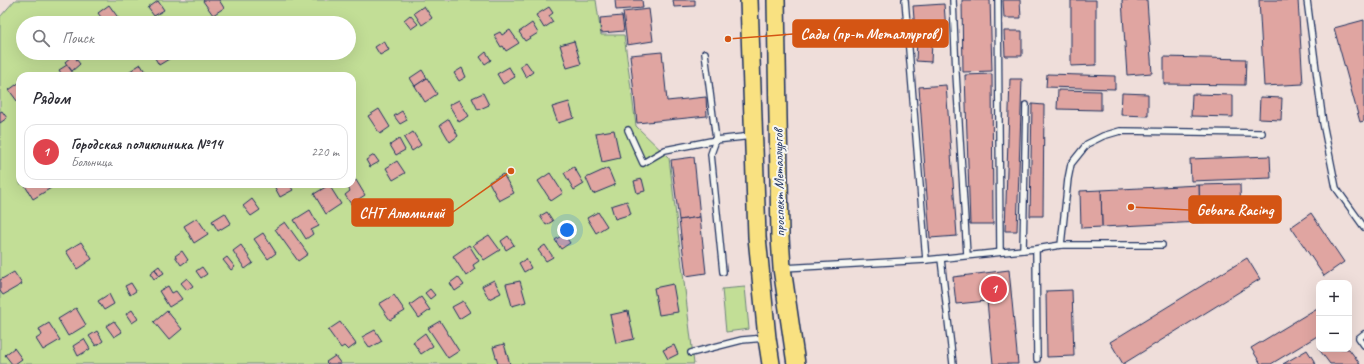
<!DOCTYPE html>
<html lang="ru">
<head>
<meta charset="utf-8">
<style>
  :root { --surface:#fff; --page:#f7f7f7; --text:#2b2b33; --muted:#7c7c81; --line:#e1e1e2; --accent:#1b2f5e }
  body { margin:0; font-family:Caveat,sans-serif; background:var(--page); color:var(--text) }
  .controls { position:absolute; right:12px; bottom:12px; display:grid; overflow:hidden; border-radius:8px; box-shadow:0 4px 16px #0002 }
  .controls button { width:36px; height:36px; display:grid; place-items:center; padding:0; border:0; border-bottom:1px solid var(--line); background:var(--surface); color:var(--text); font:20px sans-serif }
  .you { position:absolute; left:567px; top:230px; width:14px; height:14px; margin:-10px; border:3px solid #fff; border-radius:50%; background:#1a73e8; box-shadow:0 0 0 6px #1a73e833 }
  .badge { display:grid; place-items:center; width:26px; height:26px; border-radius:50%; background:var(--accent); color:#fff; font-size:13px; font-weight:700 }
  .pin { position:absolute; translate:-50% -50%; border:2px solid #fff; box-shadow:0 1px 4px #0006 }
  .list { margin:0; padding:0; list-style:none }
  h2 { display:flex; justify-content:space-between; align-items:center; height:52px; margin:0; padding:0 16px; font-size:17px }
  h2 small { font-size:13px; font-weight:400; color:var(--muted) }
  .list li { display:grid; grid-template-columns:26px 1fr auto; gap:12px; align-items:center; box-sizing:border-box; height:56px; margin:0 8px 8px; padding:0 8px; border:1px solid var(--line); border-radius:12px }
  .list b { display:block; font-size:15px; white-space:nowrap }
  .list p { margin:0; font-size:13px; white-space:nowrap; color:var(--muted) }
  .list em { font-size:13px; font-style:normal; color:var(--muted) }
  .icon { flex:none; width:22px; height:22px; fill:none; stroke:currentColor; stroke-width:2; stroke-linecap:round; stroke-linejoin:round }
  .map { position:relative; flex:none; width:1364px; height:364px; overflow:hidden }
  .search { position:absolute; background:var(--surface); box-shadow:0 4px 16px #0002; left:16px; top:16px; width:340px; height:44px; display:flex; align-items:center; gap:10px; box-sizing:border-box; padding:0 14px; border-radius:22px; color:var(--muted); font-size:15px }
  .panel { position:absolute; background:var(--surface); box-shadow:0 4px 16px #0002; left:16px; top:72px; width:340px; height:116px; border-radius:12px }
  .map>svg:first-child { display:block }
  .green { fill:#c2de96; stroke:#6e867a; fill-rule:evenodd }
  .building { fill:#e0a5a1; stroke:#1b2f5e }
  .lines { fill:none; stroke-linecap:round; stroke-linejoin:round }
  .service-casing { stroke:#1b2f5e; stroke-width:8 }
  .primary-casing { stroke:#1b2f5e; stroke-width:20 }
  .service { stroke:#f6f6f2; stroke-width:5.5 }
  .primary { stroke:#f9e181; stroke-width:17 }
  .labels { text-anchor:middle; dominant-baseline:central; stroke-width:4; stroke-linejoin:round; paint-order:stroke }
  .street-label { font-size:14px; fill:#1b2f5e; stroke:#f6f6f2 }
  .leader { fill:none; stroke:#d45514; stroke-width:1.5 }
  .callout-dot { fill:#d45514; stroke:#f6f6f2; stroke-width:1.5 }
  .callout { fill:#d45514; stroke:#d45514; stroke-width:1.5 }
  .callout-label { font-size:15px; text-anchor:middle; font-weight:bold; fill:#fff }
</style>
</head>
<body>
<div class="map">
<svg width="1364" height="364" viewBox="0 0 1364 364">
  <rect width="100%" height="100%" fill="#efdeda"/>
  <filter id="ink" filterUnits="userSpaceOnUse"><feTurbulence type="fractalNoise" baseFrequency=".025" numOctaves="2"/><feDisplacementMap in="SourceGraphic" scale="8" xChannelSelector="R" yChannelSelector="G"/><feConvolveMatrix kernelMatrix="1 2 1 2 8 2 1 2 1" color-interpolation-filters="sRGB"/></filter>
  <g filter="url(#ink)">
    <g class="green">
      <path d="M15 0H596L601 35H624L636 126 669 158 694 364H0V17ZM23 23H349V53H23ZM20 76H352V184H20Z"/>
      <polygon points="745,287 749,329 726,332 722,289"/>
    </g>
    <g class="building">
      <polygon points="204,0 219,0 224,8 213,15 203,1"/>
      <polygon points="615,0 642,0 643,8 616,10"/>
      <polygon points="673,0 695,0 695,6 674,7"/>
      <polygon points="962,0 990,0 992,71 963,72"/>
      <polygon points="1003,0 1020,0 1021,18 1004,18"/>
      <polygon points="1071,0 1096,0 1096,65 1071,66"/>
      <polygon points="1122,0 1147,0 1152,73 1127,75"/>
      <polygon points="1259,0 1298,0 1303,84 1264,86"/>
      <polygon points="158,1 164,10 154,16 148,8"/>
      <polygon points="944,4 946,30 915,32 913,6"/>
      <polygon points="109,5 122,23 105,23 98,13"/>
      <polygon points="424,6 432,18 422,25 414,13"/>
      <polygon points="549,7 553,13 549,16 553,22 544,28 536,15"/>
      <polygon points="649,9 653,41 627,45 623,12"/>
      <polygon points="410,15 418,24 411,29 404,20"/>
      <polygon points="622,16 624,31 601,33 600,18"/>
      <polygon points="1364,20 1364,121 1360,122 1334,28"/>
      <polygon points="532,23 538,33 525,41 519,32"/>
      <polygon points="510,30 519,43 506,51 503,46 501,47 494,35 500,32 502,35"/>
      <polygon points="1004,31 1022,31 1022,56 1005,56"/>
      <polygon points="917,40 932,41 931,62 916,61"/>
      <polygon points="384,41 389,50 380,55 375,47"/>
      <polygon points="574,41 581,64 567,68 560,45"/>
      <polygon points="486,52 491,60 485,64 480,57"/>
      <polygon points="662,52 667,101 706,97 707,116 637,123 630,55"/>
      <polygon points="152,53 172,53 174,56 159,65"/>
      <polygon points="73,55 80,64 72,71 65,62"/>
      <polygon points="1164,57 1246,59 1245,85 1164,84"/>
      <polygon points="526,62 533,72 526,77 520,66"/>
      <polygon points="141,64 148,76 133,76 130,71"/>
      <polygon points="67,65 73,73 69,76 63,76 59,70"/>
      <polygon points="509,67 515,77 503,84 497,74"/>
      <polygon points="462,68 466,77 459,81 454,73"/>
      <polygon points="422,70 427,78 415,86 410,78"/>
      <polygon points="992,74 993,224 970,224 965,75"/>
      <polygon points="1047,74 1115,76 1115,89 1046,87"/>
      <polygon points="427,78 437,94 425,102 415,86"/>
      <polygon points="1010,79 1022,79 1017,231 1005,231"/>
      <polygon points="20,82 20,105 9,90"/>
      <polygon points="946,85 957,236 930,238 919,87"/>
      <polygon points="1058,90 1101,91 1101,110 1057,109"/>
      <polygon points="483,93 489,105 478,110 472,98"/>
      <polygon points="1122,93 1148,94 1148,116 1121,115"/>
      <polygon points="1192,94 1233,95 1233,117 1191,116"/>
      <polygon points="1260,97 1282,98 1281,120 1259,119"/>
      <polygon points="459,100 469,116 459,122 449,105"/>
      <polygon points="569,102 574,118 558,123 552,107"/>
      <polygon points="1032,104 1044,105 1043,216 1030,216"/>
      <polygon points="379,109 390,127 380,134 368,116"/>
      <polygon points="2,111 7,118 0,123 0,112"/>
      <polygon points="402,111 407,120 400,124 394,116"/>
      <polygon points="449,119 458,136 450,142 440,125"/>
      <polygon points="614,130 620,158 602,162 596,133"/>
      <polygon points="413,132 421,145 412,151 404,138"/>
      <polygon points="399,139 405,150 396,155 390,145"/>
      <polygon points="374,155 379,162 370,167 366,160"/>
      <polygon points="1270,156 1271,178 1191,181 1190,159"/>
      <polygon points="694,157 700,217 679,220 671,160"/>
      <polygon points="397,161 405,173 393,180 386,168"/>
      <polygon points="574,167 584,184 574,190 564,173"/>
      <polygon points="608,168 615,185 593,194 586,178"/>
      <polygon points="550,173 563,193 551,201 538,181"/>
      <polygon points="503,174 514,193 499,201 489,182"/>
      <polygon points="642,179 645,191 637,193 634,181"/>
      <polygon points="356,180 365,195 351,204 345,195 350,191 347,186 352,184 352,182"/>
      <polygon points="24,184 49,184 51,188 33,199"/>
      <polygon points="273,184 289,184 293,190 280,197"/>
      <polygon points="1240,184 1241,221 1200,222 1199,185"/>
      <polygon points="329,185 341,204 326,214 314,194"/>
      <polygon points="1199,185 1200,222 1102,227 1101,190"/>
      <polygon points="1101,190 1102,227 1081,228 1080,191"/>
      <polygon points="252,199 260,210 251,216 243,206"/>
      <polygon points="627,201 631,214 615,219 611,206"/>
      <polygon points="310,210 319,226 311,230 313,234 306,239 294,220"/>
      <polygon points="547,212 553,221 546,225 540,216"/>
      <polygon points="598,212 607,226 596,233 587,218"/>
      <polygon points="225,213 231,223 218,231 212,221"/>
      <polygon points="1311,213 1344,262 1324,276 1291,227"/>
      <polygon points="700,217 706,273 686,276 679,220"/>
      <polygon points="197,218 208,234 194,243 184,226"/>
      <polygon points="285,222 308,254 298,261 275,229"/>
      <polygon points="263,233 276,253 268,259 254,239"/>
      <polygon points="564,234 570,243 561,249 555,240"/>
      <polygon points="489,235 500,250 484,260 473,245"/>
      <polygon points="508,236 514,245 506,250 501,241"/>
      <polygon points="81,242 92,259 77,269 66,251"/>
      <polygon points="241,245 253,263 245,269 233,251"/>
      <polygon points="469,245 479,261 473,265 475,269 466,276 453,256"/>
      <polygon points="545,245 553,257 546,261 538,250"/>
      <polygon points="182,251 188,260 181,265 175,256"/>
      <polygon points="227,257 235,267 231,270 223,260"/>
      <polygon points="1247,258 1260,279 1123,364 1110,342"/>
      <polygon points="526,259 531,268 524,272 519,263"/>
      <polygon points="159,266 164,273 159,276 155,269"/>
      <polygon points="202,267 207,274 201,278 196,271"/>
      <polygon points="155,269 159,276 154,279 150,273"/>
      <polygon points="1009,270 1018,364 993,364 987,301 956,304 953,277"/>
      <polygon points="14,272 22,284 3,295 0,291 0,280"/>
      <polygon points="458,277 464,285 455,291 450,283"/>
      <polygon points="187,278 193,286 187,290 181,283"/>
      <polygon points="494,280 501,293 489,299 482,286"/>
      <polygon points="520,281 526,302 512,306 506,284"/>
      <polygon points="131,283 136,291 130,295 125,286"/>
      <polygon points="673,284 678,312 659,315 654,288"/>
      <polygon points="168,286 172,293 176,291 182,299 169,307 159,291"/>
      <polygon points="430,289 435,295 430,299 425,293"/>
      <polygon points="1072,290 1074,356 1047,357 1046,291"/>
      <polygon points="109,294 114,304 104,310 98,301"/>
      <polygon points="394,295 405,311 390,320 379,304"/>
      <polygon points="421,297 430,310 419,318 410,305"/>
      <polygon points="463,301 470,312 459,319 452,307"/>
      <polygon points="1319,307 1319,335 1271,364 1261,364 1251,348"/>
      <polygon points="76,308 86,325 68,336 58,319"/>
      <polygon points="132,310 138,319 132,323 126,314"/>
      <polygon points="167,311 182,329 169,340 154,322"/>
      <polygon points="628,311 634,339 616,343 610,315"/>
      <polygon points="114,321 122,332 114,337 106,326"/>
      <polygon points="440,321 459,351 448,358 428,328"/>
      <polygon points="340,322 356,344 348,350 344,346 341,348 328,330"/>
      <polygon points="49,323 60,340 43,350 36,339 42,335 39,329"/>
      <polygon points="375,330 382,341 370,348 362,337"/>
      <polygon points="97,331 103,341 96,346 89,336"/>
      <polygon points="425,333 433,346 421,354 413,342"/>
      <polygon points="84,339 90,349 78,356 73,346"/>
      <polygon points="504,344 510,364 498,364 493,347"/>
      <polygon points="674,345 678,354 668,359 663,350"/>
      <polygon points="14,348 22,359 15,364 12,364 5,355"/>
      <polygon points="1318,348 1349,349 1360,364 1330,364"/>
      <polygon points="1307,350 1316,364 1283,364"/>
      <polygon points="335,356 341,364 328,364 326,362"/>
    </g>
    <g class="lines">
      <g class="service-casing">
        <g id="service">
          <polyline points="905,0 926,260"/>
          <polyline points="953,0 956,73 967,255"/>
          <polyline points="998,0 1000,252"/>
          <polyline points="1307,0 1323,123 1336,188 1364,227"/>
          <polyline points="705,53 716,140 711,154 723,272"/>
          <polyline points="628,130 643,163 665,150 716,140 752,136"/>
          <polyline points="1061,245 1162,245"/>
          <polyline points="1036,249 1037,359"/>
          <polyline points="1023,250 1026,105"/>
          <polyline points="941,259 953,364"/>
          <polyline points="784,268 926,260 1023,250 1036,249 1061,245 1068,179 1071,164 1087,144 1103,136 1120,131 1262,133"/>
          <polyline points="1364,334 1359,338 1364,345"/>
          <polyline points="691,353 742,340 765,338"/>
        </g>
      </g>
      <g class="primary-casing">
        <g id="primary">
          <polyline points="749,0 757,237 767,338 771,364"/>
          <polyline points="776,0 780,237 782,268 796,364"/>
        </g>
      </g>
      <use href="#service" class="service"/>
      <use href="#primary" class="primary"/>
    </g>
  </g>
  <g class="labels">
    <g class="street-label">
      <text transform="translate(779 183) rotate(-91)">проспект Металлургов</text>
    </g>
  </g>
  <path class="leader" d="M728 39L793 34M1131 207L1189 210M511 171L453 212"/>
  <g class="callout-dot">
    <circle cx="728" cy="39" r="4"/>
    <circle cx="1131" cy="207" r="4"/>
    <circle cx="511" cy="171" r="4"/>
  </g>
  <g class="callout">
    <rect x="793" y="20" width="155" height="27" rx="4"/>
    <rect x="1189" y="196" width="92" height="27" rx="4"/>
    <rect x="352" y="199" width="101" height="27" rx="4"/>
  </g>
  <g class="callout-label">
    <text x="871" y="39">Сады (пр-т Металлургов)</text>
    <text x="1235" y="215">Gebara Racing</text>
    <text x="402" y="218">СНТ Алюминий</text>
  </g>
</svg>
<div class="controls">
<button>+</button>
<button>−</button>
</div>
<div class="you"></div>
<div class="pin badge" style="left:994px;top:289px;background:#e0444e">1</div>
<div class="search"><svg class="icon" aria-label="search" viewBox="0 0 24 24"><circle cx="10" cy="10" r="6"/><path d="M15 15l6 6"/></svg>Поиск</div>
<section class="panel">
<h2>Рядом<small></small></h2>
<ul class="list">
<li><span class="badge" style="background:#e0444e">1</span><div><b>Городская поликлиника №14</b><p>Больница</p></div><em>220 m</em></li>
</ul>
</section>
</div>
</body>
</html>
